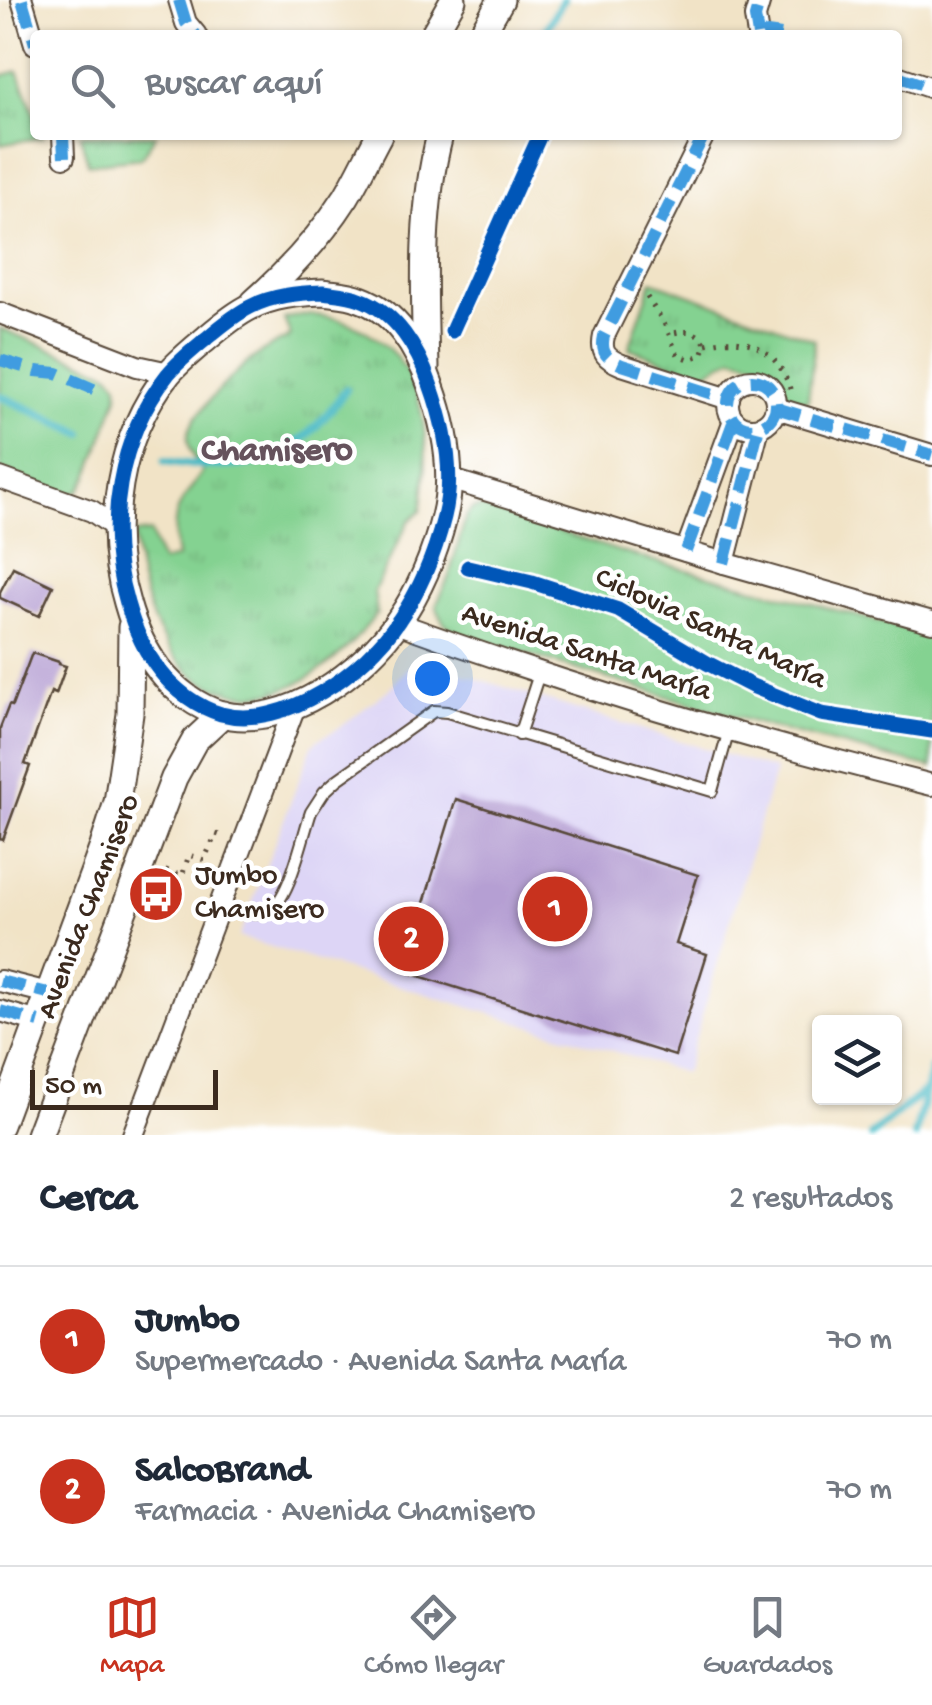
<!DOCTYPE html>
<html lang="es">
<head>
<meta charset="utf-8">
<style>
  :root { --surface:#fff; --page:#f2f2f3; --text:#1f2937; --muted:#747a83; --line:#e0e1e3; --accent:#c8321e }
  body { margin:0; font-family:"Gochi Hand",sans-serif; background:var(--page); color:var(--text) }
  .controls { position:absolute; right:30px; bottom:30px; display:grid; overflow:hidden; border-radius:10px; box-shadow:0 2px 8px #0004 }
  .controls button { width:90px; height:90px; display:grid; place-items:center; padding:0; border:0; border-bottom:2px solid var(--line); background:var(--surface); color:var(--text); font:50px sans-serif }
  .scale { position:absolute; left:30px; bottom:25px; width:188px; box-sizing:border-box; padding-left:10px; border:5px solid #3b2a1e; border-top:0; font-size:28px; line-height:35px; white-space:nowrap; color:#3b2a1e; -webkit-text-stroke:8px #fff; paint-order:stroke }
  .you { position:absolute; left:432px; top:678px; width:35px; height:35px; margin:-25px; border:8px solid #fff; border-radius:50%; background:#1a73e8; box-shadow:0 0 0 15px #1a73e833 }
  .badge { display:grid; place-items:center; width:65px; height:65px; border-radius:50%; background:var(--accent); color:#fff; font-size:32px; font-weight:700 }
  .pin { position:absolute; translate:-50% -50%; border:5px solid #fff; box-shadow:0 2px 10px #0006 }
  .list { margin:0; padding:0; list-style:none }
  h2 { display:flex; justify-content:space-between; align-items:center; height:130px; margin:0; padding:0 40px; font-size:42px }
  h2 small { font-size:32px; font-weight:400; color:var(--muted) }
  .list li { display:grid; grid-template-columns:65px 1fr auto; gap:30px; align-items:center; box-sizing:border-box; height:150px; padding:0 40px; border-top:2px solid var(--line) }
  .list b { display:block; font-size:38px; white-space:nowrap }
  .list p { margin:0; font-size:32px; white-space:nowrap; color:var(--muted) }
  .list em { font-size:32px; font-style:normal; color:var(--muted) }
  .icon { flex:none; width:55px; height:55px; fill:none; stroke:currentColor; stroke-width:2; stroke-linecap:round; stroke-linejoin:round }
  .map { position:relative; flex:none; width:932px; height:1135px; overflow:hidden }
  .search { position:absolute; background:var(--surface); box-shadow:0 2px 8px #0004; left:30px; right:30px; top:30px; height:110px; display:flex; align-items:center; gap:25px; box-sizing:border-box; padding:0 35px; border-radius:10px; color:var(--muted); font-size:38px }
  .sheet { height:430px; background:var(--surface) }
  nav { display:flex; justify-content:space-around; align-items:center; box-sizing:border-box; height:140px; border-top:2px solid var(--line); background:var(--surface); font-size:28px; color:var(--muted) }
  nav a { display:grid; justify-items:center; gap:5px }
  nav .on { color:var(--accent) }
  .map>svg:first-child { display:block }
  .built { fill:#ddd5f6 }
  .grass { fill:url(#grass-tufts); stroke:#607e58; stroke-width:2.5 }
  .park { fill:#84d291; stroke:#607e58; stroke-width:2.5 }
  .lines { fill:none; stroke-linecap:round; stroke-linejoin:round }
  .stream { stroke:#4ebbc6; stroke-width:8 }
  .building { fill:#b59fd3 }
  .service-casing { stroke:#564637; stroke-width:14 }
  .minor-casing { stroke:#564637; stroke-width:24 }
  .tertiary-casing { stroke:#564637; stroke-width:29 }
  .path { stroke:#564637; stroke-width:5; stroke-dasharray:2.5 8; stroke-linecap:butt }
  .service { stroke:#fff; stroke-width:10 }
  .minor { stroke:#fff; stroke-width:20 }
  .tertiary { stroke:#fff; stroke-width:25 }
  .quiet { stroke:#3f9ce0; stroke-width:12; stroke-dasharray:25 12; stroke-linecap:butt }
  .cycleway-casing { stroke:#fff; stroke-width:21 }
  .cycleway { stroke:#0057b8; stroke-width:15 }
  .labels { text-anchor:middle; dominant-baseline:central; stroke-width:9; stroke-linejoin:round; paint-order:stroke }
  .street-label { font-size:30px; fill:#3b2a1e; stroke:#fff }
  .poi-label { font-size:30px; fill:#3b2a1e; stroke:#fff; text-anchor:start }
  .quarter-label { font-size:35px; font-weight:bold; fill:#66535d; stroke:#fff }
</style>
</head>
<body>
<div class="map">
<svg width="932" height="1135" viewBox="0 0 932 1135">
  <defs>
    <pattern id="grass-tufts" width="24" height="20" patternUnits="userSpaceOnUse" patternTransform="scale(2.5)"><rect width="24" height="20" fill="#84d291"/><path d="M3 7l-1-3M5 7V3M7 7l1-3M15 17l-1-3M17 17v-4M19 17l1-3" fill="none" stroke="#73b47d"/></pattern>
  </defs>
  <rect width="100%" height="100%" fill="#fff"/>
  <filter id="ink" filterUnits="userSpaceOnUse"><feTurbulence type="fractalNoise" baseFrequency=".01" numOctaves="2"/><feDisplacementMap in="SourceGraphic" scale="20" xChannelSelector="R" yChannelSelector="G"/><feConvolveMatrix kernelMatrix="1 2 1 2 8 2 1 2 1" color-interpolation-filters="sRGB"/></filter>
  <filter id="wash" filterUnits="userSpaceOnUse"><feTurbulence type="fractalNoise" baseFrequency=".0048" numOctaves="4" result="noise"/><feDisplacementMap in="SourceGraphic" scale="40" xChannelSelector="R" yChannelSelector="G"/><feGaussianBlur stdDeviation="2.25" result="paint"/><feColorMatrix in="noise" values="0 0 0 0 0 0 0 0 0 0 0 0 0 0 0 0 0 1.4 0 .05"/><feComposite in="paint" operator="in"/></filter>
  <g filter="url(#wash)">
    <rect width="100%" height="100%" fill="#f1e3c6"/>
    <polygon class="built" points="416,660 775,770 685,1073 239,937 312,746 317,740 339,728 388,690"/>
    <g class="grass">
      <polygon points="18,71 35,116 35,135 42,135 43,137 0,145 0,76"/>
      <polygon points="80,135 156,135 141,158 88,164"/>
      <polygon points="652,281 815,340 808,400 793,401 760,363 733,357 701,375 629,348"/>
      <path d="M300 315C345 313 390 337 410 379 429 416 428 471 421 511L409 521 374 591 377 613C342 660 283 712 220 689 208 685 196 679 187 670 151 636 138 582 134 534L150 532 161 562 177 558C170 511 177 509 203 471 195 461 187 449 188 435 191 415 239 368 256 356 267 348 279 342 291 336L284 319Z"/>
    </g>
    <g class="park">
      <polygon points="0,328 109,373 118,384 118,396 88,477 80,490 67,496 0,469"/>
      <polygon points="483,507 625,553 932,636 932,768 770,727 459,634 443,622 436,606 449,576 466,516 472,509"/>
    </g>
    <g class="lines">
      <g class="stream">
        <polyline points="543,35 563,0"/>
        <polyline points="0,396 82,433"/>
        <path d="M165 461C250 475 296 463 346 389"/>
        <polyline points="871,1135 925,1091"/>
        <polyline points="915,1135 932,1068"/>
      </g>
    </g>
    <g id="blocks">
      <g class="building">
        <polygon points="13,567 53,586 39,616 0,598 0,592"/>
        <polygon points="32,653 59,662 59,664 66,666 56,694 51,692 25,764 30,766 3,840 0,839 0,728 9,705 12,706"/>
        <polygon points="456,799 698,875 676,944 707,954 675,1056 403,971"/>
      </g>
    </g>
  </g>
  <g filter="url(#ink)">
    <use href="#blocks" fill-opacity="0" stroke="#564637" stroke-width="2.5"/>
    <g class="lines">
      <g class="service-casing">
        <g id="service">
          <polyline points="519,735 539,674"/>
          <path d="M221 904C235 908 253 917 267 911 289 904 303 834 311 812L324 792 337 780 434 711 447 712 712 791 729 730"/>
        </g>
      </g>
      <g class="minor-casing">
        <g id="minor">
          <polyline points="22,0 35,44"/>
          <polyline points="179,0 186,23 196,35"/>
          <polyline points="758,35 755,17 760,0"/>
          <polyline points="897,76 932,88"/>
          <polyline points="63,135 64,157"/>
          <path d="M704 135 604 336C600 353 607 359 622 365L729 399"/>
          <polyline points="0,313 137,366 169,373"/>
          <circle cx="752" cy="404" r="24"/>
          <polyline points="776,408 932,455"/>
          <polyline points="0,478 92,511 115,527"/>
          <polyline points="449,479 724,563 932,622"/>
          <polyline points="686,551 734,420"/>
          <polyline points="724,563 759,427"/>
          <path d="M397 623C572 687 751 740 932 785"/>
          <polyline points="0,981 48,993"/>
          <polyline points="0,1011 39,1022"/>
          <polyline points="133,1135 295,706"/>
        </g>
      </g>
      <g class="tertiary-casing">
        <g id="tertiary">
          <polyline points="433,35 453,0"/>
          <polyline points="481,35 501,0"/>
          <path d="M323 292C335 294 349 294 360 299 396 312 418 349 430 384 445 425 455 473 444 517 435 553 420 590 399 620 366 670 285 731 221 714 197 707 175 690 160 671 144 651 134 628 127 603 104 527 118 437 168 374 179 361 194 349 207 338 220 327 234 315 250 307 273 295 298 293 323 292Z"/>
          <path d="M254 302C289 271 321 236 346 197 358 177 368 155 379 135"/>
          <path d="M426 367C424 289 420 211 440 135"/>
          <polyline points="0,1125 103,846 117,802 130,714 131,627"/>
          <polyline points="39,1135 174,778 195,740 223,714"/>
        </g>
      </g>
      <g class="path">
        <path d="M647 297 664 323 678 355 689 359 702 355 706 344C696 329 686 330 670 334"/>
        <path d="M706 344C747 333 779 350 791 392"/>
        <polyline points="166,870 182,876 189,855 204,860 216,834 225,837"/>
      </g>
      <use href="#service" class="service"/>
      <use href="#minor" class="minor"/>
      <use href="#tertiary" class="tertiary"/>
      <g class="quiet">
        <polyline points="22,0 35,44"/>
        <polyline points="179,0 186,23 196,35"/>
        <polyline points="758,35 755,17 760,0"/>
        <polyline points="762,35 767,33 781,35"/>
        <polyline points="897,76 932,88"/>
        <polyline points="63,135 64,157"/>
        <path d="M704 135 604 336C600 353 607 359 622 365L729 399"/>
        <polyline points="0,360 36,371 57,373 100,392"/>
        <circle cx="752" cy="404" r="24"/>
        <polyline points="776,408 932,455"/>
        <polyline points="686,551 734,420"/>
        <polyline points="724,563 759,427"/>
        <polyline points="0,981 48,993"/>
        <polyline points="0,1011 39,1022"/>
      </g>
      <g class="cycleway-casing">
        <g id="cycleway">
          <path d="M323 292C335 294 349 294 360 299 396 312 418 349 430 384 445 425 455 473 444 517 435 553 420 590 399 620 366 670 285 731 221 714 197 707 175 690 160 671 144 651 134 628 127 603 104 527 118 437 168 374 179 361 194 349 207 338 220 327 234 315 250 307 273 295 298 293 323 292Z"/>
          <polyline points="452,331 540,135"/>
          <polyline points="468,567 532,582 618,610 707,663 752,686 821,714 932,731"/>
        </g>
      </g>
      <use href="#cycleway" class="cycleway"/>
    </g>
  </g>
  <defs>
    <g id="bus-disc" transform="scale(2.875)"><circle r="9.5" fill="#c8321e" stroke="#fff"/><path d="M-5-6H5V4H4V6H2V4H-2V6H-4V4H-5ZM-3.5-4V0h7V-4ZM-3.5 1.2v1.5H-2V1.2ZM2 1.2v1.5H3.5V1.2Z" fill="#fff"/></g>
  </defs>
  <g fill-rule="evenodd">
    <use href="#bus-disc" x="156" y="894"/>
  </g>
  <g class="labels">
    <g class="street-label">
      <text transform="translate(710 630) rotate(25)">Ciclovia Santa María</text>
      <text transform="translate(586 654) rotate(18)">Avenida Santa María</text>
      <text transform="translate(90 907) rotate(-69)">Avenida Chamisero</text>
    </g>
    <g class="poi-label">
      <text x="195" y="877">Jumbo<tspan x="195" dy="34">Chamisero</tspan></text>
    </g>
    <g class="quarter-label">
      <text x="277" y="452">Chamisero</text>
    </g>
  </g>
</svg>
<div class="controls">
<button><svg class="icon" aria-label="layers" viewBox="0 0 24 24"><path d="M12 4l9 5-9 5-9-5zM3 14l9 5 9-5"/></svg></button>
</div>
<div class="scale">50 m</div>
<div class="you"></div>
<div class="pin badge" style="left:555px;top:909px">1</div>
<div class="pin badge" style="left:411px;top:939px">2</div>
<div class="search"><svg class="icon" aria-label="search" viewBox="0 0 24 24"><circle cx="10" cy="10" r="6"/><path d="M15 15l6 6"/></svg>Buscar aquí</div>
</div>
<section class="sheet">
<h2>Cerca<small>2 resultados</small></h2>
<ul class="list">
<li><span class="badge">1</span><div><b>Jumbo</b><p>Supermercado · Avenida Santa María</p></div><em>70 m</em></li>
<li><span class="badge">2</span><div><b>SalcoBrand</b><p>Farmacia · Avenida Chamisero</p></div><em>70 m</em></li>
</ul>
</section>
<nav>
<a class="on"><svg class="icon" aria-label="map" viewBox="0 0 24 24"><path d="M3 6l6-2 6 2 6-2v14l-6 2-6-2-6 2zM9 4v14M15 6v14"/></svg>Mapa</a>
<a><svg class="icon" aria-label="directions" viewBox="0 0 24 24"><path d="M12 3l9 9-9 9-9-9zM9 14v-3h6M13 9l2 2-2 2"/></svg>Cómo llegar</a>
<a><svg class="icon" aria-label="saved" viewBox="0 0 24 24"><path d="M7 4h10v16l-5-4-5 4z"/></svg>Guardados</a>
</nav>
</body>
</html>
